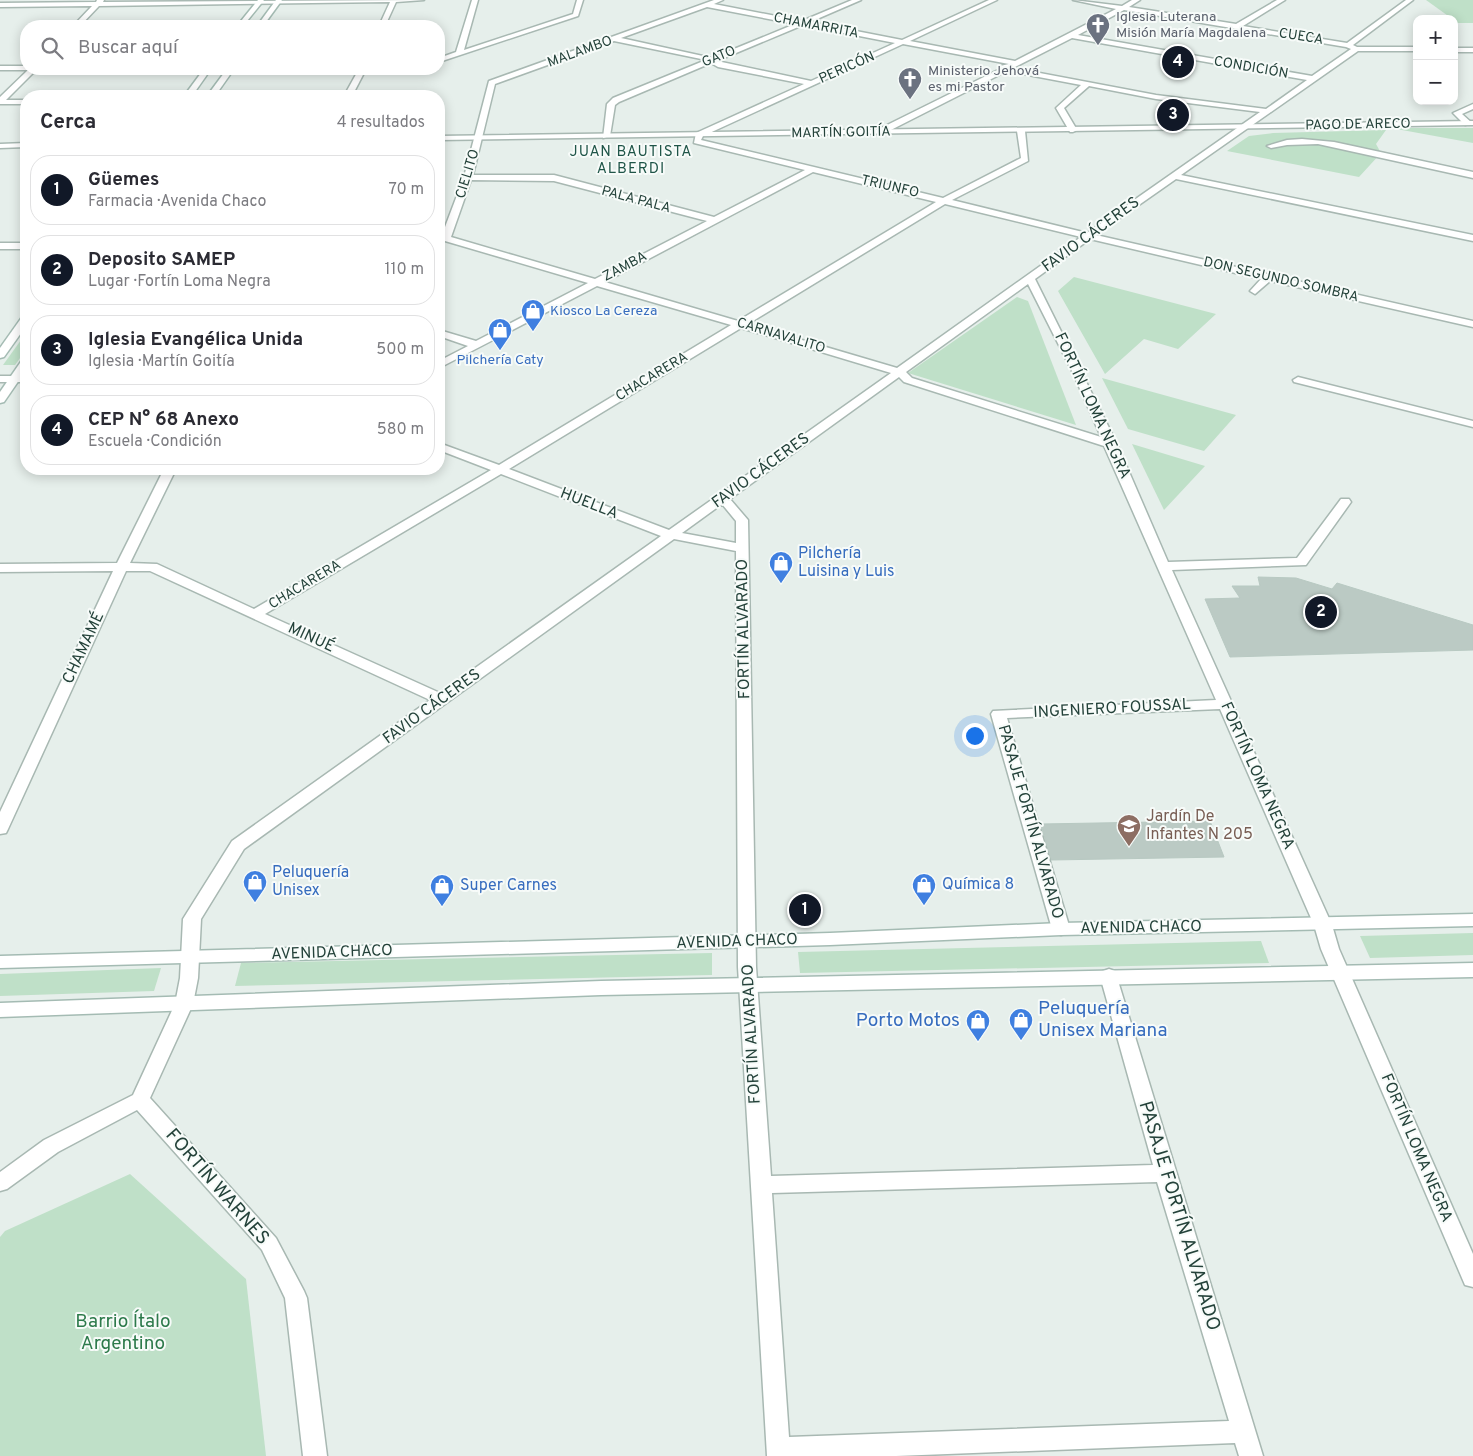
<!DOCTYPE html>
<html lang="es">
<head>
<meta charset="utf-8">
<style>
  :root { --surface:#fff; --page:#f2f2f3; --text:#2b2b33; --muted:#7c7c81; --line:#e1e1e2; --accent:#111827 }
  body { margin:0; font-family:Overpass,sans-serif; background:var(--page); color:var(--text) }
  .controls { position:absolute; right:15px; top:15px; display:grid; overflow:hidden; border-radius:10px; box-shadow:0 2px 12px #0003 }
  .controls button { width:45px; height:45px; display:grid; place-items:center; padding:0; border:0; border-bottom:1px solid var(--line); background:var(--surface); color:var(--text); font:25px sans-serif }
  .you { position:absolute; left:974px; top:735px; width:18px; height:18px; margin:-12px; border:4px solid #fff; border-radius:50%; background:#1a73e8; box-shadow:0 0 0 8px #1a73e833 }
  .badge { display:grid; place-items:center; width:32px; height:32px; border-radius:50%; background:var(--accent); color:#fff; font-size:16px; font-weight:700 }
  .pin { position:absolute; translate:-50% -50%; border:2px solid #fff; box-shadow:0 1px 5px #0006 }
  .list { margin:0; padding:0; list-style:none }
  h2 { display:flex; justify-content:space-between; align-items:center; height:65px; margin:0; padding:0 20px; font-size:21px }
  h2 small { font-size:16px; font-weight:400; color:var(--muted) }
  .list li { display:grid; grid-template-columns:32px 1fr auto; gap:15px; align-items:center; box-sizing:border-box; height:70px; margin:0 10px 10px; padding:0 10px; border:1px solid var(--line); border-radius:20px }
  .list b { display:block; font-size:19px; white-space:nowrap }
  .list p { margin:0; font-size:16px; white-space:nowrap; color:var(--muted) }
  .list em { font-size:16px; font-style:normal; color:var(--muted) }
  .icon { flex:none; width:28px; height:28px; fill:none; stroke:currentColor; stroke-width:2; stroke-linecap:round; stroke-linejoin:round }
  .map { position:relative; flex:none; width:1473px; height:1456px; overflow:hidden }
  .search { position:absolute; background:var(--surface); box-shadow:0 2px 12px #0003; left:20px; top:20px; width:425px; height:55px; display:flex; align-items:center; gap:12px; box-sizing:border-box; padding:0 18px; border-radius:20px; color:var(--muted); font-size:19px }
  .panel { position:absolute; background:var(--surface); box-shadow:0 2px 12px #0003; left:20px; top:90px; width:425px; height:385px; border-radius:20px }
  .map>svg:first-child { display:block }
  .green { fill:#bfe0c8 }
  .building { fill:#bbcac4; stroke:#b8c9c2 }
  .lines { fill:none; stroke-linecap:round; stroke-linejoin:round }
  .minor-casing { stroke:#a8b8b2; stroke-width:3 }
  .tertiary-casing { stroke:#a8b8b2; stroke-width:3 }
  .secondary-casing { stroke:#a4bbb3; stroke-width:3 }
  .minor { fill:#fff; fill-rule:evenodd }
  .tertiary { fill:#fff; fill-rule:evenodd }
  .secondary { fill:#fff; fill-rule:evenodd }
  .labels { text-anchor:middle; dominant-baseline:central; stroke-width:4; stroke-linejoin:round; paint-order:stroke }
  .far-worship-label { font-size:14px; fill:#5b616d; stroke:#f7fbf9; text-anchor:start }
  .far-street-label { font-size:14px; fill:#24423a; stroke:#f7fbf9 }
  .far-shop-label { font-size:14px; fill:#366cbe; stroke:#f7fbf9; text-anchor:start }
  .far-neighbourhood-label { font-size:15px; letter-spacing:1px; fill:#1f5548; stroke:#f7fbf9 }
  .street-label { font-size:16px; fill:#24423a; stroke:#f7fbf9 }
  .shop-label { font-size:16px; fill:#366cbe; stroke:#f7fbf9; text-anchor:start }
  .education-label { font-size:16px; fill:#785e54; stroke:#f7fbf9; text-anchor:start }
  .near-shop-label { font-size:19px; fill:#366cbe; stroke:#f7fbf9; text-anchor:start }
  .near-street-label { font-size:19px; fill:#24423a; stroke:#f7fbf9 }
  .near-park-label { font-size:19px; fill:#2d7a4b; stroke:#f7fbf9 }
</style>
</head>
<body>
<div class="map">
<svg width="1473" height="1456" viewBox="0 0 1473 1456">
  <rect width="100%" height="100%" fill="#e6efeb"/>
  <g class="green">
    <polygon points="1426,0 1473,0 1473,23 1458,23"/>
    <polygon points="1391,128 1473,128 1473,143"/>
    <polygon points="1386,130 1376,144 1381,153 1359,177 1227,151 1249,136 1273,133"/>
    <polygon points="1074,277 1216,314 1178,349 1144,339 1105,374 1058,291"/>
    <polygon points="1017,297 1028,301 1076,425 908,373"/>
    <polygon points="26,333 26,350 15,365 3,365"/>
    <polygon points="1102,378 1236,415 1204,451 1128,429"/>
    <polygon points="1132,444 1205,466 1164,510"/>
    <polygon points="1473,933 1473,955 1370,958 1360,936"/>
    <polygon points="1261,941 1269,963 800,973 798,952"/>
    <polygon points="712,953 712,975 235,986 241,963"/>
    <polygon points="161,968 154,991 0,996 0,974"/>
    <polygon points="130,1174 246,1279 266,1456 0,1456 0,1237 5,1231"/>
  </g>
  <g class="building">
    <polygon points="1258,577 1296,578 1332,589 1337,583 1473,625 1473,650 1230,657 1205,599 1240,598 1232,586 1260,586"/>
    <polygon points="1210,821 1224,857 1051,860 1041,824"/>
  </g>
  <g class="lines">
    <g class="minor-casing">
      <g id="minor">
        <polygon points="97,0 104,0 103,2 424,0 396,2 385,26 379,26 390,2 99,6 80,26 73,26 92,6 0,7 0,3 96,2"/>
        <polygon points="472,0 478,0 464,50 573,14 577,0 583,0 578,16 439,62 439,58 456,52"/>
        <path d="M714 0H723L714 4 802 21 852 0H861L810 22 902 40 989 0H997L910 41 1015 61 1116 9 1073 0 1122 6 1132 0H1140L1129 7 1236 24 1277 0H1285L1243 26 1347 43 1406 0H1413L1353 45 1357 47H1417V51H1358L1181 175 1473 235V241L1176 179 1096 235 1473 321V327L1270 281 1255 294 1250 291 1261 279 1090 239 1035 279 1117 444 1168 562 1297 558 1341 499H1349L1351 502 1306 565 1172 570 1332 925 1339 949 1473 1254V1287L1465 1285 1321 949 1314 925 1220 709 1007 718 1070 929 1067 933 1061 935 1055 933 1052 929 991 714 993 711 1216 700 1104 446 904 382 899 377 730 499 748 520 756 967 771 1176 1153 1165 1100 976 1103 971 1109 969 1115 971 1263 1456H1239L1235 1443 896 1456H767L738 967 736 551 674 539 244 849 201 919 198 978 193 1004 150 1098 276 1238 304 1291 307 1298 327 1456H303L285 1298 262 1250 137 1110 58 1152 7 1189 0 1191V1172L44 1140 133 1095 175 1004 180 978 183 919 232 841 430 700 150 571H126L8 829 6 833 0 834V812L113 571 0 572V564L117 563 164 469H176L130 563 157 564 254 609 491 470 439 450V443L499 465 731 325 597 286 439 368V361L468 346 439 336V330L476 341 588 283 445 241H439V235H442L464 177 489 81ZM707 7 795 24 712 58 621 38ZM1124 10 1346 47 1351 49 1312 76 1078 35ZM803 25 895 43 811 81 717 61ZM1072 38 1307 80 1266 109 1156 95 1013 68ZM614 41 706 60 613 98 607 104 603 138 610 136 615 105 619 102 711 63 718 67 804 84 696 133 694 143 805 170 714 217 554 175H473L495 84ZM903 44 1009 64 1000 66V69L877 130V134H883L1007 71 1081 85 1056 108 1070 132H1073L1077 130 1064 108 1089 86 1156 99 1260 112 1087 233 952 200 1028 161 1025 131 1021 129 1017 131 1021 158 943 198 701 140 703 136ZM813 172 936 202 738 321 605 282ZM471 180 554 181 707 221 595 279 451 237ZM945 204 1081 237 897 368 748 324ZM1028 284 1073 373 1101 437 912 378 906 372ZM741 328 891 373 669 530 509 469ZM501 474 661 536 440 693 265 614ZM722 504 736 521V543L682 533ZM1157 1182 1229 1421 789 1437 772 1193Z"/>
        <rect x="1454" y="48" width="19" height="4"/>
        <polygon points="0,66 26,66 26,69 37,69 6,100 26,100 26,104 0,104 0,97 28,70 0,70"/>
        <polygon points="359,69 366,69 352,96 344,96"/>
        <polygon points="1473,104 1473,109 1462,114 1472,123 1465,125 1453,113"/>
        <polygon points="1302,139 1334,142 1473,172 1473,178 1318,144 1287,145 1271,148 1267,146 1287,140"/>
        <rect x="0" y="243" width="26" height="6"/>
        <rect x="0" y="376" width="26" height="6"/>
        <polygon points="1298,377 1473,421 1473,427 1294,382 1293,380"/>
      </g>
    </g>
    <g class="tertiary-casing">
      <g id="tertiary">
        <polygon points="1473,121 1473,125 439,140 439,136"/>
        <polygon points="26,143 26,147 0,148 0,144"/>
      </g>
    </g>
    <g class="secondary-casing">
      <g id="secondary">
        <polygon points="258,0 264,0 243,26 237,26"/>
        <polygon points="276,0 282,0 263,26 257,26"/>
        <polygon points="204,69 211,69 192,96 184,96"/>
        <polygon points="227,69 234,69 215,96 207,96"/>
        <polygon points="26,316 26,326 4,357 0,358 0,348 22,317"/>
        <polygon points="26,359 26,370 4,402 0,403 0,392 22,360"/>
        <polygon points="1473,914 1473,926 1061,935 830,945 0,968 0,956 830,933 1061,923"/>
        <polygon points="1473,963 1473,977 601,995 0,1017 0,1003 601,981"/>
      </g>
    </g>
    <use href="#minor" class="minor"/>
    <use href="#tertiary" class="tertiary"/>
    <use href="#secondary" class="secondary"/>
  </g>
  <defs>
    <g id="church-pin" transform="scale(1.25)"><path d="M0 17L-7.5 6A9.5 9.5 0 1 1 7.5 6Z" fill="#6b7280" stroke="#f7fbf9"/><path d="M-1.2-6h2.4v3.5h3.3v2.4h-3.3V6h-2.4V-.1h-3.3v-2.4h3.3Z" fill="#fff"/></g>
    <g id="shop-pin" transform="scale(1.25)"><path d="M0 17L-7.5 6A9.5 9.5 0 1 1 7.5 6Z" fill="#3f7fe0" stroke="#f7fbf9"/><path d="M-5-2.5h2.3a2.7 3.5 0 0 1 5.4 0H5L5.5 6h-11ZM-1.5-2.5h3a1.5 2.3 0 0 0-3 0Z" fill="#fff"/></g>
    <g id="school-pin" transform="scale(1.25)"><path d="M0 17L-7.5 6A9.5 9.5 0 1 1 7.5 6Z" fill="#8d6e63" stroke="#f7fbf9"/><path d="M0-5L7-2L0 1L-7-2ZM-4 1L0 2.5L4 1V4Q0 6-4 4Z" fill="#fff"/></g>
  </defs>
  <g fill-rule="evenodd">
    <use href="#church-pin" x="1098" y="25"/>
    <use href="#church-pin" x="910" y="79"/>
    <use href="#shop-pin" x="533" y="311"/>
    <use href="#shop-pin" x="500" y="330"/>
    <use href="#shop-pin" x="781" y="563"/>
    <use href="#school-pin" x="1129" y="826"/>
    <use href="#shop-pin" x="255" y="882"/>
    <use href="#shop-pin" x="924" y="885"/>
    <use href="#shop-pin" x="442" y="886"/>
    <use href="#shop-pin" x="1021" y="1020"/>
    <use href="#shop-pin" x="978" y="1021"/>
  </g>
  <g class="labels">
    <g class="far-worship-label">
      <text x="1116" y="17">Iglesia Luterana<tspan x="1116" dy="16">Misión María Magdalena</tspan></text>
      <text x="928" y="71">Ministerio Jehová<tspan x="928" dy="16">es mi Pastor</tspan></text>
    </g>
    <g class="far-street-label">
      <text transform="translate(816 26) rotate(11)">CHAMARRITA</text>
      <text transform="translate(1301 37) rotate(9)">CUECA</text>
      <text transform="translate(580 52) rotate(-20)">MALAMBO</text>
      <text transform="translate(719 57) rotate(-22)">GATO</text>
      <text transform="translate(847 68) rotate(-24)">PERICÓN</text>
      <text transform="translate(1251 68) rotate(10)">CONDICIÓN</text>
      <text transform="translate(1358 125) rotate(-1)">PAGO DE ARECO</text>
      <text transform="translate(841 133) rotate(-1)">MARTÍN GOITÍA</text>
      <text transform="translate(468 174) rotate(-73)">CIELITO</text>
      <text transform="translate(890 187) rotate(13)">TRIUNFO</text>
      <text transform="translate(636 200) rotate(15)">PALA PALA</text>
      <text transform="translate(625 267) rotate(-28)">ZAMBA</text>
      <text transform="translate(1281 280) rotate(13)">DON SEGUNDO SOMBRA</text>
      <text transform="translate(781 336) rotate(17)">CARNAVALITO</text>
      <text transform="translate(652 377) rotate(-31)">CHACARERA</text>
      <text transform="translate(305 585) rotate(-31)">CHACARERA</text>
    </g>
    <g class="far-shop-label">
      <text x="550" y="311">Kiosco La Cereza</text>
      <text x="500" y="360" text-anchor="middle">Pilchería Caty</text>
    </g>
    <g class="far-neighbourhood-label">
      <text x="631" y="152">JUAN BAUTISTA<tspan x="631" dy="17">ALBERDI</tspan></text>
    </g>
    <g class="street-label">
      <text transform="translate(1091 235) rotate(-36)">FAVIO CÁCERES</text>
      <text transform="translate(1092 406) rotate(65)">FORTÍN LOMA NEGRA</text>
      <text transform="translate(761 471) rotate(-36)">FAVIO CÁCERES</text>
      <text transform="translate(589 504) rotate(21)">HUELLA</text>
      <text transform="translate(744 629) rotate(-91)">FORTÍN ALVARADO</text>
      <text transform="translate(311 638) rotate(25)">MINUÉ</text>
      <text transform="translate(84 648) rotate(-65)">CHAMAMÉ</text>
      <text transform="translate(432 707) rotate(-36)">FAVIO CÁCERES</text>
      <text transform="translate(1112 709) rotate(-3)">INGENIERO FOUSSAL</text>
      <text transform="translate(1257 776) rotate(66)">FORTÍN LOMA NEGRA</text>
      <text transform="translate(1030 822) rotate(74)">PASAJE FORTÍN ALVARADO</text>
      <text transform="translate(1141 928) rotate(-1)">AVENIDA CHACO</text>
      <text transform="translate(737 942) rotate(-2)">AVENIDA CHACO</text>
      <text transform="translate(332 953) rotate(-2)">AVENIDA CHACO</text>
      <text transform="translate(752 1034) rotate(-93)">FORTÍN ALVARADO</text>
      <text transform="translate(1416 1148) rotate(67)">FORTÍN LOMA NEGRA</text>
    </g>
    <g class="shop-label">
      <text x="798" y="554">Pilchería<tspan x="798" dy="18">Luisina y Luis</tspan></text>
      <text x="272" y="873">Peluquería<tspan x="272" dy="18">Unisex</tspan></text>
      <text x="942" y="885">Química 8</text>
      <text x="460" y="886">Super Carnes</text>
    </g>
    <g class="education-label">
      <text x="1146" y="817">Jardín De<tspan x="1146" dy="18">Infantes N 205</tspan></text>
    </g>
    <g class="near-shop-label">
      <text x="1038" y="1009">Peluquería<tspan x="1038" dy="22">Unisex Mariana</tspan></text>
      <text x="960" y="1021" text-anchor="end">Porto Motos</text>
    </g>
    <g class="near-street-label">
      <text transform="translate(217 1187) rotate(49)">FORTÍN WARNES</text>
      <text transform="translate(1179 1216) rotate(73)">PASAJE FORTÍN ALVARADO</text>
    </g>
    <g class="near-park-label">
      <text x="123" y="1322">Barrio Ítalo<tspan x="123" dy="22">Argentino</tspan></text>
    </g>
  </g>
</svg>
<div class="controls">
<button>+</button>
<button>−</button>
</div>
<div class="you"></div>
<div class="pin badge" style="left:805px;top:910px">1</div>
<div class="pin badge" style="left:1321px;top:612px">2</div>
<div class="pin badge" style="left:1173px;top:115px">3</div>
<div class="pin badge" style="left:1178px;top:62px">4</div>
<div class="search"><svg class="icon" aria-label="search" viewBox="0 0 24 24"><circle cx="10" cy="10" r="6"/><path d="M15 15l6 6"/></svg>Buscar aquí</div>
<section class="panel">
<h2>Cerca<small>4 resultados</small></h2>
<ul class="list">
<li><span class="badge">1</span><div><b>Güemes</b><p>Farmacia · Avenida Chaco</p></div><em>70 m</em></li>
<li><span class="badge">2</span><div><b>Deposito SAMEP</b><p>Lugar · Fortín Loma Negra</p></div><em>110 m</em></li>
<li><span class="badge">3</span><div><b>Iglesia Evangélica Unida</b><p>Iglesia · Martín Goitía</p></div><em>500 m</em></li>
<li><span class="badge">4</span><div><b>CEP N° 68 Anexo</b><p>Escuela · Condición</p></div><em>580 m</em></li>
</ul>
</section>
</div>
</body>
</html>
